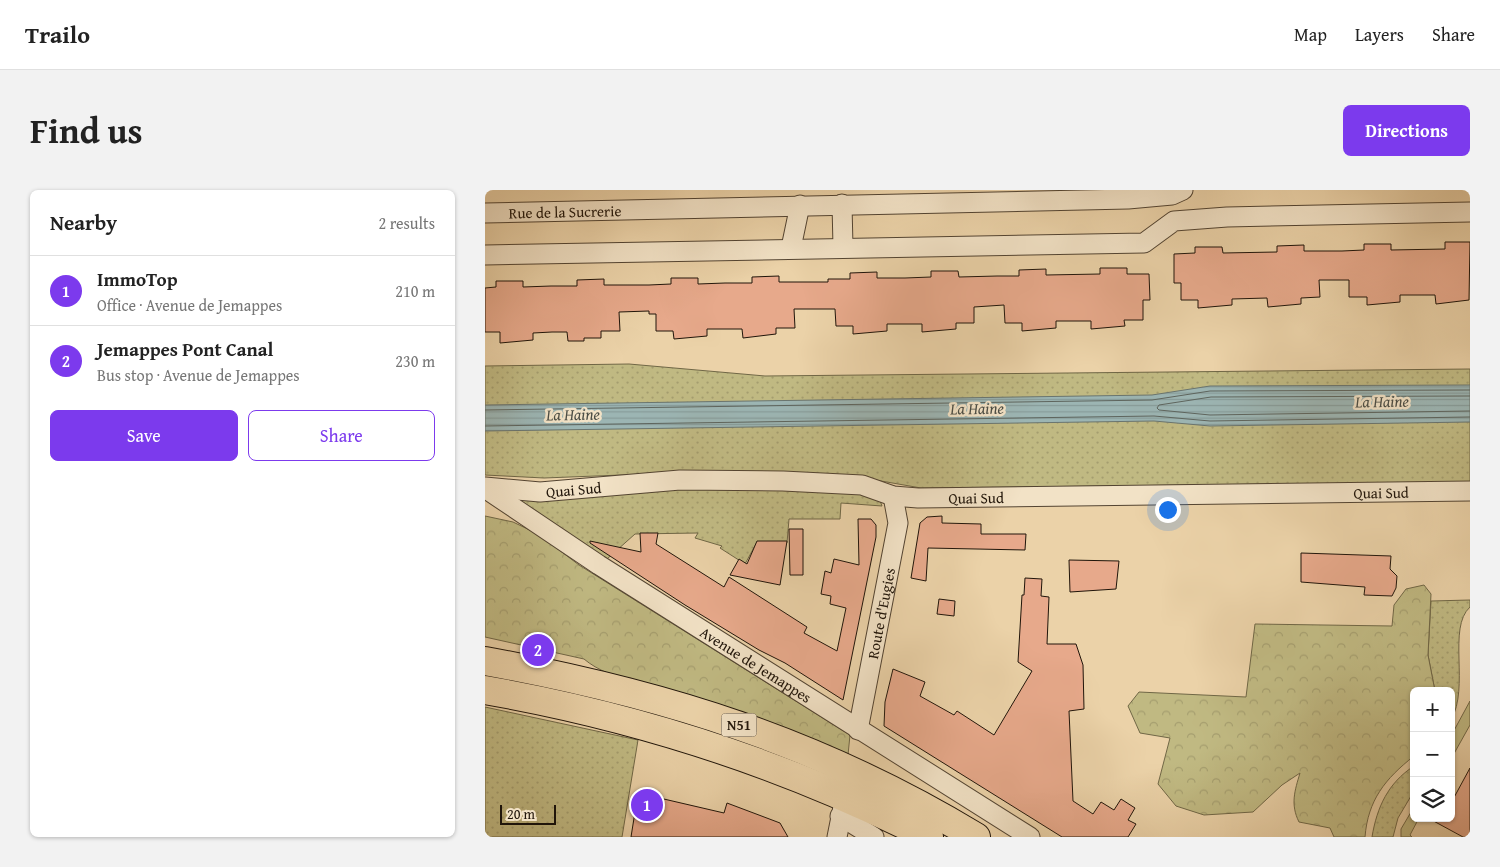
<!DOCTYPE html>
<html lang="en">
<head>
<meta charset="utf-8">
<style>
  :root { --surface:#fff; --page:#f2f2f2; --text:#222; --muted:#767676; --line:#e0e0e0; --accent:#7c3aed }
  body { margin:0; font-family:"Gentium Book Plus",serif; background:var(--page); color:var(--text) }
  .controls { position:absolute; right:15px; bottom:15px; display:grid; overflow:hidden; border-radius:8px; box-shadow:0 1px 4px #0004 }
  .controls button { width:45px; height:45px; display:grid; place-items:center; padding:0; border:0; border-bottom:1px solid var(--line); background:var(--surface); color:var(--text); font:25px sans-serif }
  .scale { position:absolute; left:15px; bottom:12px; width:56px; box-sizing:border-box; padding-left:5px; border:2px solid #20150a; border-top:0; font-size:14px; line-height:18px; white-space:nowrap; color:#20150a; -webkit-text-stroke:4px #f2e2c6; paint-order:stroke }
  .you { position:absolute; left:682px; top:319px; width:18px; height:18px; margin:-12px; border:4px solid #fff; border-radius:50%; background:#1a73e8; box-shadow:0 0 0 8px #1a73e833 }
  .badge { display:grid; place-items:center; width:32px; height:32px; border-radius:50%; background:var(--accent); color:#fff; font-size:16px; font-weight:700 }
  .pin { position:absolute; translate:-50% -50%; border:2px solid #fff; box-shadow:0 1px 5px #0006 }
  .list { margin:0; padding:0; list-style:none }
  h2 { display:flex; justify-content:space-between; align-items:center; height:65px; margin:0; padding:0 20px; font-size:21px }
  h2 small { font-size:16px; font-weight:400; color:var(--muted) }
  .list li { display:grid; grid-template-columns:32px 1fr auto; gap:15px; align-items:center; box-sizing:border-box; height:70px; padding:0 20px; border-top:1px solid var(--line) }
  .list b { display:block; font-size:19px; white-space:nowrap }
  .list p { margin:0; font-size:16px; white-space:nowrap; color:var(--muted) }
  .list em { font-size:16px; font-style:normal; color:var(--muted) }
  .actions { display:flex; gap:10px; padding:15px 20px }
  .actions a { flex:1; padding:11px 0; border:1px solid var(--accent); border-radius:8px; text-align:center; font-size:18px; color:var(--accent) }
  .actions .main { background:var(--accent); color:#fff }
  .icon { flex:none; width:28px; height:28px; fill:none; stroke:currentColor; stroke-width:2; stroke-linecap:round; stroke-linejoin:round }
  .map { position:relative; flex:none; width:985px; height:647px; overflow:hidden; border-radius:8px }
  header { display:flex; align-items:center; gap:30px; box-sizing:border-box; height:70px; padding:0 25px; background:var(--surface); border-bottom:1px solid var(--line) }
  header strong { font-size:24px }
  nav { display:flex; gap:28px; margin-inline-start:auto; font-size:18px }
  .intro { display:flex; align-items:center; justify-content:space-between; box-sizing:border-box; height:120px; padding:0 30px }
  h1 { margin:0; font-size:35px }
  .button { padding:12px 22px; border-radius:8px; background:var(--accent); color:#fff; font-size:18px; font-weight:700 }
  main { display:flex; gap:30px; padding:0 30px }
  aside { flex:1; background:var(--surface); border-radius:8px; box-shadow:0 1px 4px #0004 }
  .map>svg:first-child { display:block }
  .grass { fill:url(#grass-dots); stroke:#706746 }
  .forest { fill:url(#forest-crowns); stroke:#706746 }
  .green { fill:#c0b982; stroke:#706746 }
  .water { fill:url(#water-rules); stroke:#6a756f }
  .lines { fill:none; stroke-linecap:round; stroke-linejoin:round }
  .shore { stroke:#5e655e; stroke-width:1 }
  .building { fill:#e7a98b; stroke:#20150a }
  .minor-casing { stroke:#534432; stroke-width:21 }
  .primary-casing { stroke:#20150a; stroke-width:30 }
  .minor { stroke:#f2e2c6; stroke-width:19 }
  .primary { stroke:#ebd2a8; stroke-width:28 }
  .labels { text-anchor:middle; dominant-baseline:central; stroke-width:5; stroke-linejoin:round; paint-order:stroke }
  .shield { fill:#f2e2c6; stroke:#5f5242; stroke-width:1 }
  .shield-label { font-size:14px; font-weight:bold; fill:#20150a }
  .street-label { font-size:15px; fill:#20150a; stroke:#f2e2c6 }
  .water-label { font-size:16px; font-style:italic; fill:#4b4d45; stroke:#f2e2c6 }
</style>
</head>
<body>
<header>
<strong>Trailo</strong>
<nav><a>Map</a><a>Layers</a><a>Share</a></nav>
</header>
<div class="intro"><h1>Find us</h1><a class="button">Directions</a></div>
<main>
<aside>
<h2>Nearby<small>2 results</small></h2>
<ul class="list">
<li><span class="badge">1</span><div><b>ImmoTop</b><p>Office · Avenue de Jemappes</p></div><em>210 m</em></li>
<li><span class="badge">2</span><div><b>Jemappes Pont Canal</b><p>Bus stop · Avenue de Jemappes</p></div><em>230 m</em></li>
</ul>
<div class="actions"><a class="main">Save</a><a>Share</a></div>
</aside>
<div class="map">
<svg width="985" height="647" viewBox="0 0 985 647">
  <defs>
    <pattern id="grass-dots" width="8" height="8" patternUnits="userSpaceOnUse" patternTransform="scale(1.25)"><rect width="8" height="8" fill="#c0b982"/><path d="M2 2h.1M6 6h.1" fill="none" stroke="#a59e6f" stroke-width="1.8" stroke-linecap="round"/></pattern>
    <pattern id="forest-crowns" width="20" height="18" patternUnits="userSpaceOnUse" patternTransform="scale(1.25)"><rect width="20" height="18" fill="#c0b982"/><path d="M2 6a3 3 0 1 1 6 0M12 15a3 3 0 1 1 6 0" fill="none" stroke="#a59e6f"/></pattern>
    <pattern id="water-rules" width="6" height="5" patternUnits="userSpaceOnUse" patternTransform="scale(1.25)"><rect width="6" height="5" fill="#9cb5b3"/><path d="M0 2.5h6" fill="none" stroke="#869b99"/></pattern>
  </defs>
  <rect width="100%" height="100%" fill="#ebd2a8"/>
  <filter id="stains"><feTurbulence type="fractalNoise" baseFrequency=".004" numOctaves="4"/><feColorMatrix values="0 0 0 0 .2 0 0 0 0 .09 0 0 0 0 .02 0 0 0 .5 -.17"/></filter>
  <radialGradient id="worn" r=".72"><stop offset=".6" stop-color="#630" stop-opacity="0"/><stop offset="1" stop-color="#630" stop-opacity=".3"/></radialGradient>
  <g class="grass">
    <polygon points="144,174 280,186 985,179 985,292 436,298 379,288 188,283 59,288 0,285 0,176"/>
    <polygon points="346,296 394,308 397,316 356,313 355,329 304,329 302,353 272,352 260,374 235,358 237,356 210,348 213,343 150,344 122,369 28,307 162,297"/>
    <path d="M985 410V417C962 438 985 497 966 530V501H950L943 465 946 411Z"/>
    <polygon points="0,517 153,550 137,647 0,647"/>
    <path d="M929 576V601L913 628 908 647H887C892 617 903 593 929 576Z"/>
  </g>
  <g class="forest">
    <path d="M0 326 28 332 53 344 94 375 365 545 363 565C312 544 262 524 209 507 175 496 126 492 99 469L0 447Z"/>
    <path d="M939 395 946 404 943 465 950 501H929V566C900 589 883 610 880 647H849L845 638 814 632C805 614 810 600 815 583L797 595 768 622 719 625 691 616 673 594 685 548 655 543 643 516 654 502 761 507 770 434 907 436 909 415 921 399Z"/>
  </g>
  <g class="green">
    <polygon points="985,511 985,535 966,569 966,546"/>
    <polygon points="929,617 929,628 934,628 925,645 927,647 916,647 916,639"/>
  </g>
  <polygon class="water" points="985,195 985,232 725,236 669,231 0,241 0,215 667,205 725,196"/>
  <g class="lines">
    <g class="shore">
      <polyline points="985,206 726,207 674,215 672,218 674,220 725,225 985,221"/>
      <polyline points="0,220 667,210 725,201 985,200"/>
      <polyline points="0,236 669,226 725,231 985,227"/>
    </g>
  </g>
  <g class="building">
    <polygon points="960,52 985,52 984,110 951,114 950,105 915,105 915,112 882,115 882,107 864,107 864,90 834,90 835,107 816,108 816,114 783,117 782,108 747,109 747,115 713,118 713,110 696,110 696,93 689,93 689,64 710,63 710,57 737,57 738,63 792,62 792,56 819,55 819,61 857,61 879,60 879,54 906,54 906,60 960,59"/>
    <polygon points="615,78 642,78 642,84 664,84 665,110 658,110 658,130 639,130 640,136 606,139 606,131 571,131 571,138 537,141 537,133 520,133 519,115 489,117 489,133 471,133 471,139 437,142 437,134 402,134 402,141 368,144 368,136 351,136 350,119 309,119 310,138 291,138 291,144 258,148 257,139 222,139 222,146 189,149 188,141 171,141 171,124 164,124 164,121 134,122 135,141 116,141 116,148 99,148 99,151 83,151 82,142 67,142 48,143 48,150 15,153 15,142 0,142 0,98 11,97 11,91 38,91 38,97 66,96 92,96 92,90 119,89 119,95 164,95 186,94 186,88 213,88 213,94 240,93 267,93 267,87 294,86 294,92 343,92 343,89 365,89 365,83 392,82 392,88 420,88 446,87 446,81 473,81 474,87 512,86 534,86 534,80 561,79 561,85 615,84"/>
    <polygon points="457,326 457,333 496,334 496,344 541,344 540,360 443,358 441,391 426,388 435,333 442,327"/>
    <polygon points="373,329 386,329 391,335 391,347 358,510 300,473 274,460 200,415 105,353 105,351 156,362 155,343 173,343 171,354 239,397 244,387 322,437 319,443 352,461 361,418 345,414 346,406 336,404 340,381 346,383 349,369 374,375"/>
    <polygon points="304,339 318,339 318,385 305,385"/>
    <polygon points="272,351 302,351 295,395 245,385 254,369 262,374"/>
    <polygon points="816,363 906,366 905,379 912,386 911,398 907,406 879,405 880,397 816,392"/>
    <polygon points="584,370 634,371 631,399 585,402"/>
    <polygon points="540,388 557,389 556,406 564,407 562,454 591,454 598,475 599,519 584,521 588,611 608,624 616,612 629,620 636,609 650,618 643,630 651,634 643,647 577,647 399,536 400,512 408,479 440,492 435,506 469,525 472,521 509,545 547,481 533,472 537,405 539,405"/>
    <polygon points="454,409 470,411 469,426 452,424"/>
    <polygon points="985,578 985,647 978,647 943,628 966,628 966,613"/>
    <polygon points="153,603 239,623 242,613 295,633 303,647 146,647"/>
  </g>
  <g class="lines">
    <g class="minor-casing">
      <g id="minor">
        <polyline points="357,14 358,57"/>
        <path id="s1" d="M0 23 643 9 687 5 698 0"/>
        <polyline points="306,58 315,15"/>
        <polyline points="0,65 659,53 689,31 742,27 985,22"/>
        <path id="s2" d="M0 297 55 302 195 290 298 291 377 295 408 306 433 308 985 301"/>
        <path id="s3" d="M1 299 114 375 545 647"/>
        <path id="s4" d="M373 540 413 333 408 306"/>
        <polyline points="355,626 389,647"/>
        <polyline points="352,647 362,597"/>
      </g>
    </g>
    <g class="primary-casing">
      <g id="primary">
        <path d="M0 471C180 504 334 552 491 647"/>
        <path d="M0 500C154 527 305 576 444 647"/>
      </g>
    </g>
    <use href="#minor" class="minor"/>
    <use href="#primary" class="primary"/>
  </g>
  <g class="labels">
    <rect class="shield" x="236.5" y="523.5" width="35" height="23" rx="4"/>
    <g class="shield-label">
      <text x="254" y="535">N51</text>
    </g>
    <g class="street-label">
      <text stroke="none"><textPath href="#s1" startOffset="80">Rue de la Sucrerie</textPath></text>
      <text stroke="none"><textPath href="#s2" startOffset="89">Quai Sud</textPath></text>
      <text stroke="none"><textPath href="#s2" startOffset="899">Quai Sud</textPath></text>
      <text stroke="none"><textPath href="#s2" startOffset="494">Quai Sud</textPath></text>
      <text stroke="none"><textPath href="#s4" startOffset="119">Route d'Eugies</textPath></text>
      <text stroke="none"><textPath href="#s3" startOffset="322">Avenue de Jemappes</textPath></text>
    </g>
    <g class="water-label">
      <text transform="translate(897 211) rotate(-1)">La Haine</text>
      <text transform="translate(492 218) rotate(-1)">La Haine</text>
      <text transform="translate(88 224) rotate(-1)">La Haine</text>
    </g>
  </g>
  <rect width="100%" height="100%" filter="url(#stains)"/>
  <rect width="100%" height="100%" fill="url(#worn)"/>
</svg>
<div class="controls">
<button>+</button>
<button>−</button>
<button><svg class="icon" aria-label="layers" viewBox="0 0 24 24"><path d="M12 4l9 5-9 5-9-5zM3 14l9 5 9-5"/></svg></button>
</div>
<div class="scale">20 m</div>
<div class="you"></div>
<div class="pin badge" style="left:162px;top:615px">1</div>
<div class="pin badge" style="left:53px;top:460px">2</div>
</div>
</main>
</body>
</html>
